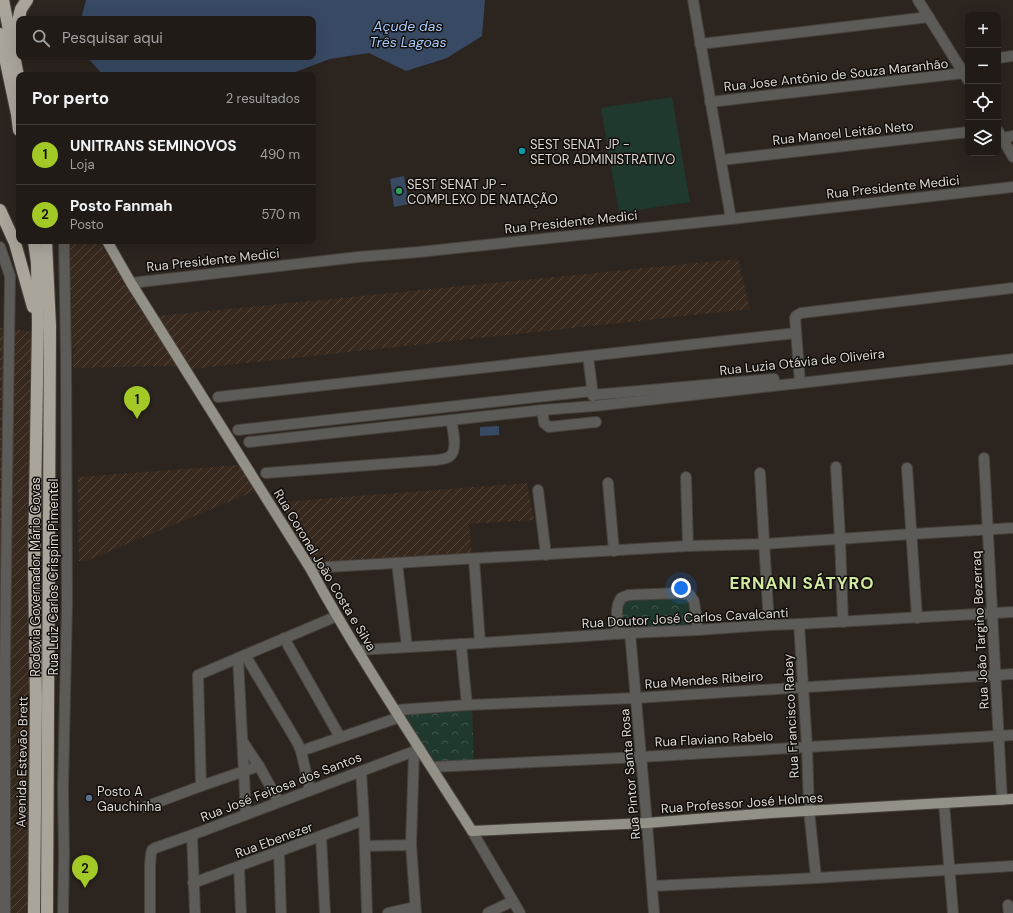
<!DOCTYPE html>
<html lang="pt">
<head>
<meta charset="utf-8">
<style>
  :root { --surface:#201b17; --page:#282420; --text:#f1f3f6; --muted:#a2a1a1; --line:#3d3936; --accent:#a3c926 }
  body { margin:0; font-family:"DM Sans",sans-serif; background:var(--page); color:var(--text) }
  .controls { position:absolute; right:12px; top:12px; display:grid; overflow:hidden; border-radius:8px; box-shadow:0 4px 16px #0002 }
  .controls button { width:36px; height:36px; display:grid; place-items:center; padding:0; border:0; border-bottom:1px solid var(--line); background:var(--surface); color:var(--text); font:20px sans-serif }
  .you { position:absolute; left:681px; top:588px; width:14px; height:14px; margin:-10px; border:3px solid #fff; border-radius:50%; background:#1a73e8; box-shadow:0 0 0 6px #1a73e833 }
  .badge { display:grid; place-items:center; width:26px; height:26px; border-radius:50%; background:var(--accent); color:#111; font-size:13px; font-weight:700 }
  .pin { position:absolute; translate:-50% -33px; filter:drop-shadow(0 1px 2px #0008) }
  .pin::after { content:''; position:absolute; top:21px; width:14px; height:12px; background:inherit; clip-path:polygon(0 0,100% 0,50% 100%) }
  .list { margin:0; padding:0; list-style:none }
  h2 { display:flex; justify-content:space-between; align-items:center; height:52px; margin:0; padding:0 16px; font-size:17px }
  h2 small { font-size:13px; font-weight:400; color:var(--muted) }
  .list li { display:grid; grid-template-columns:26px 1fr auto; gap:12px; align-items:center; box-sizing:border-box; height:60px; padding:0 16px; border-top:1px solid var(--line) }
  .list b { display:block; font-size:15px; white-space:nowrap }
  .list p { margin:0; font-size:13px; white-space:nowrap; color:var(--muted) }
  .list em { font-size:13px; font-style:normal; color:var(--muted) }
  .icon { flex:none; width:22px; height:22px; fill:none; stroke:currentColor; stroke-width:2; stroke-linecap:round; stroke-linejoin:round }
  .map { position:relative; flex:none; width:1013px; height:913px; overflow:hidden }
  .search { position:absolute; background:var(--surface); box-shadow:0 4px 16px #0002; left:16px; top:16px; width:300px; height:44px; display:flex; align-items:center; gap:10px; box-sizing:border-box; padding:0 14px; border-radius:8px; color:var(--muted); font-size:15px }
  .panel { position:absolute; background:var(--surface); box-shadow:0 4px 16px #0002; left:16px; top:72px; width:300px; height:172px; border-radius:8px }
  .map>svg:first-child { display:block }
  .industrial { fill:url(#industrial-furrows) }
  .park { fill:url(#park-crowns) }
  .garden { fill:#20392e }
  .water { fill:#384963 }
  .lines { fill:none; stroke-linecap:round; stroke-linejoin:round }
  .minor-casing { stroke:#47413c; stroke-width:12 }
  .major-casing { stroke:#47413c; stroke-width:12 }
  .highway-casing { stroke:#47413c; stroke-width:14 }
  .minor { stroke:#5c5b57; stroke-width:10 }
  .major { stroke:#939088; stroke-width:10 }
  .highway { stroke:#a9a59b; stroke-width:12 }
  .culture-dot { fill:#0f9aa8; stroke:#110e0b; stroke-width:1.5 }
  .leisure-dot { fill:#2e9e5b; stroke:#110e0b; stroke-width:1.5 }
  .service-dot { fill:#5c6f8a; stroke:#110e0b; stroke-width:1.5 }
  .labels { text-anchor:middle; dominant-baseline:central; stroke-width:3; stroke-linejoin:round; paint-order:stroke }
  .street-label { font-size:13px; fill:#ddd8d4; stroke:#110e0b }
  .poi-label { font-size:13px; fill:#ddd8d4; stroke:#110e0b; text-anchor:start }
  .water-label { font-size:14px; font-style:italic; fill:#a9cafc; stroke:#110e0b }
  .district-label { font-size:17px; font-weight:bold; letter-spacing:1px; fill:#d2ea9f; stroke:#110e0b }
</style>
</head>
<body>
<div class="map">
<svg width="1013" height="913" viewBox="0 0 1013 913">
  <defs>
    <pattern id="industrial-furrows" width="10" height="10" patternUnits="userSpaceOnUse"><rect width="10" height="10" fill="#38291e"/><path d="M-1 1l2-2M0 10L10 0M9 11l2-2" fill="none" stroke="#54473e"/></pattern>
    <pattern id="park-crowns" width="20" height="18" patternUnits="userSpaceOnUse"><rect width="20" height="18" fill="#20392e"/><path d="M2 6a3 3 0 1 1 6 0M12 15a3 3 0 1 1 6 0" fill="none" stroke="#40554b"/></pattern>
  </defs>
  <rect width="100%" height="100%" fill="#2b241f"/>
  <g class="industrial">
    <polygon points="70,241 99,241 176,366 73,368"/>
    <polygon points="738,259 750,309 192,369 157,316"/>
    <polygon points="0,328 10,328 41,334 41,913 0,913"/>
    <polygon points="238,465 255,491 86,561 79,561 78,477"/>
    <polygon points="527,483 534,520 469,524 472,556 312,567 308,559 312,552 305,540 296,541 286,524 291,519 280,502"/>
  </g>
  <g class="park">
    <polygon points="678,595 689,599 696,628 620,630 622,599"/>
    <polygon points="472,709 474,763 434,765 405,716 407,714"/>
  </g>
  <polygon class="garden" points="672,97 690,202 619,213 601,108"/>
  <g class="water">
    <polygon points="86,0 485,0 482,36 447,58 406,71 369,53 330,59 287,75 103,75 87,57 313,57 313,19 81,19"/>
    <polygon points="404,176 409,204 394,207 390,179"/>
    <polygon points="499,426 499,435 480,436 480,427"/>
  </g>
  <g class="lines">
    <g class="minor-casing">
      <g id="minor">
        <polyline points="693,0 731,219"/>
        <polyline points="918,0 968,80"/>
        <polyline points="700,44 929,17"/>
        <polyline points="998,58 1013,56"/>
        <polyline points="710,102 964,73"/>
        <polyline points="998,131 1013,157"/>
        <polyline points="1002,138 1013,136"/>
        <polyline points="721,160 968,132"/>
        <polyline points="0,247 10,276 7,488 5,667 5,913"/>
        <polyline points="131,283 358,257 419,252 731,219 1013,187"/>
        <polyline points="588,356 593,396"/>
        <polyline points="800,383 795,318 796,316 801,313 1013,288"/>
        <polyline points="593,395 774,379"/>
        <polyline points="218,397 796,333"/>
        <polyline points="542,410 544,423 549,427 596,422"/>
        <polyline points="238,430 592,391"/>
        <polyline points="249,442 451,420 542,410 594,406 800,383 1013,359"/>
        <polyline points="984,458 1002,800"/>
        <polyline points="836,467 840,538 843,622"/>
        <polyline points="907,468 917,618"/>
        <path d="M266 473 437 460C441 459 447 459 450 456 458 450 453 430 451 420"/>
        <polyline points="760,473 769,625"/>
        <polyline points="686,477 688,546"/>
        <polyline points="608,483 614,551"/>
        <polyline points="538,490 546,555"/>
        <polyline points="474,559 480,643"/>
        <polyline points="397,563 407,647"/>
        <polyline points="310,568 688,546 764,544 912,534 1013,528"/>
        <polyline points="799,624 807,746 809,810 816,878"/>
        <polyline points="630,633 647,823 654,913"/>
        <polyline points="617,634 617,610 618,604 621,598 628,595 680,593 690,595 694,601 698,630"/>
        <polyline points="284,638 340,737"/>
        <polyline points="461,644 467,705"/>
        <polyline points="358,650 480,643 630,633 698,630 769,625 799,624 1013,612"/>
        <polyline points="245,655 297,742 301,751 310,790"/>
        <polyline points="238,658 246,814"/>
        <polyline points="396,710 467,705 636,698 1013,674"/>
        <polyline points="243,742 259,766 279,802"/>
        <polyline points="301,751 400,717"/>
        <polyline points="414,752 411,845 416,913"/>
        <polyline points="432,767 641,757 1013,735"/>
        <polyline points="361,771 364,820 367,913"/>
        <polyline points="201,786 198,675 337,616"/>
        <polyline points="944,803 953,913"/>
        <polyline points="145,807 201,786 259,766"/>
        <polyline points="472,831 520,913"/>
        <polyline points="192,835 195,913"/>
        <polyline points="321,836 325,913"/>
        <polyline points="365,846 411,845"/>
        <polyline points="279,852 281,913"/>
        <polyline points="239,867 241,913"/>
        <polyline points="193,883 364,820"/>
        <polyline points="652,886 816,878 1013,866"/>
        <polyline points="1008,905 1009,913"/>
        <polyline points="63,913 64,854 63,790 67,604 66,358 64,241"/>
        <polyline points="150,913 150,865 151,854 152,850 155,848 192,835 420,749"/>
        <polyline points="388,913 415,907"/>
        <polyline points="488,913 513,901"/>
      </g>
    </g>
    <g class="major-casing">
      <path id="major" d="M107 241 131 283 310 568C359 658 417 744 472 831L647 823 771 813 1013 799"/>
    </g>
    <g class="highway-casing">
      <g id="highway">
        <polyline points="3,0 19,81"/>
        <polyline points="0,34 17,114 19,130"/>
        <polyline points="15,45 18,21 21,9 27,0"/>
        <polyline points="0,210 15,243 33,307"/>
        <polyline points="46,241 50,326 47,913"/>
        <polyline points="34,913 36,700 34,564 38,324 37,263 34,241"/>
      </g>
    </g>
    <use href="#minor" class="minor"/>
    <use href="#major" class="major"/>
    <use href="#highway" class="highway"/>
  </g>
  <circle class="culture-dot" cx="522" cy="151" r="4"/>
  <circle class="leisure-dot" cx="399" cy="191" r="4"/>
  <circle class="service-dot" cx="89" cy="798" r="4"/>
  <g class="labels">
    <g class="street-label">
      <text transform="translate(836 75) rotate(-6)">Rua Jose Antônio de Souza Maranhão</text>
      <text transform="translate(843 133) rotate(-6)">Rua Manoel Leitão Neto</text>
      <text transform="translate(893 187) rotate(-6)">Rua Presidente Medici</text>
      <text transform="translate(571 222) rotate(-6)">Rua Presidente Medici</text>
      <text transform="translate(213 260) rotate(-6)">Rua Presidente Medici</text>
      <text transform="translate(802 362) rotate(-6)">Rua Luzia Otávia de Oliveira</text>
      <text transform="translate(325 570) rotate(59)">Rua Coronel João Costa e Silva</text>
      <text transform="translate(35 577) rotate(-90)">Rodovia Governador Mário Covas</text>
      <text transform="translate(53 577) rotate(-90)">Rua Luiz Carlos Crispim Pimentel</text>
      <text transform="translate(685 618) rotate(-3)">Rua Doutor José Carlos Cavalcanti</text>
      <text transform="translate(980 630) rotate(-93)">Rua João Targino Bezerraq</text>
      <text transform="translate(704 680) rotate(-4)">Rua Mendes Ribeiro</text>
      <text transform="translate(791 716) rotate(-93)">Rua Francisco Rabay</text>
      <text transform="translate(714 739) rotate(-3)">Rua Flaviano Rabelo</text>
      <text transform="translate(22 762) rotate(-89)">Avenida Estevāo Brett</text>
      <text transform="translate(630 774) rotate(-95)">Rua Pintor Santa Rosa</text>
      <text transform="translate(281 787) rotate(-21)">Rua José Feitosa dos Santos</text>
      <text transform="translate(742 803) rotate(-4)">Rua Professor José Holmes</text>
      <text transform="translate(274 840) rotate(-20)">Rua Ebenezer</text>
    </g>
    <g class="poi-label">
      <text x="530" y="144">SEST SENAT JP -<tspan x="530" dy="15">SETOR ADMINISTRATIVO</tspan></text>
      <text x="407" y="184">SEST SENAT JP -<tspan x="407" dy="15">COMPLEXO DE NATAÇÃO</tspan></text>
      <text x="97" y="791">Posto A<tspan x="97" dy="15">Gauchinha</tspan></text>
    </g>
    <g class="water-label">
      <text x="408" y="26">Açude das<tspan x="408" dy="16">Três Lagoas</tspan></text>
    </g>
    <g class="district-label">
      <text x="802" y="583">ERNANI SÁTYRO</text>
    </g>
  </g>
</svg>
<div class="controls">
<button>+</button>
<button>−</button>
<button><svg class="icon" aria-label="locate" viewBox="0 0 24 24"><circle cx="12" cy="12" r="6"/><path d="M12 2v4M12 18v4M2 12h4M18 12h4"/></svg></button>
<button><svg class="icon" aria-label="layers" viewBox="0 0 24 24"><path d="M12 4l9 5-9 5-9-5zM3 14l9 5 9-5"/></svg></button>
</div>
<div class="you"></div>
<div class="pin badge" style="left:137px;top:419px">1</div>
<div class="pin badge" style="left:85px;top:888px">2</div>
<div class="search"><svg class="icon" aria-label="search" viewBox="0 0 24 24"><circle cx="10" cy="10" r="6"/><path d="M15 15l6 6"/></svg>Pesquisar aqui</div>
<section class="panel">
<h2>Por perto<small>2 resultados</small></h2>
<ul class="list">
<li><span class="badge">1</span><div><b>UNITRANS SEMINOVOS</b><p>Loja</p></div><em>490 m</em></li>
<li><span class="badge">2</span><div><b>Posto Fanmah</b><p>Posto</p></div><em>570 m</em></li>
</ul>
</section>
</div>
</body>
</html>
